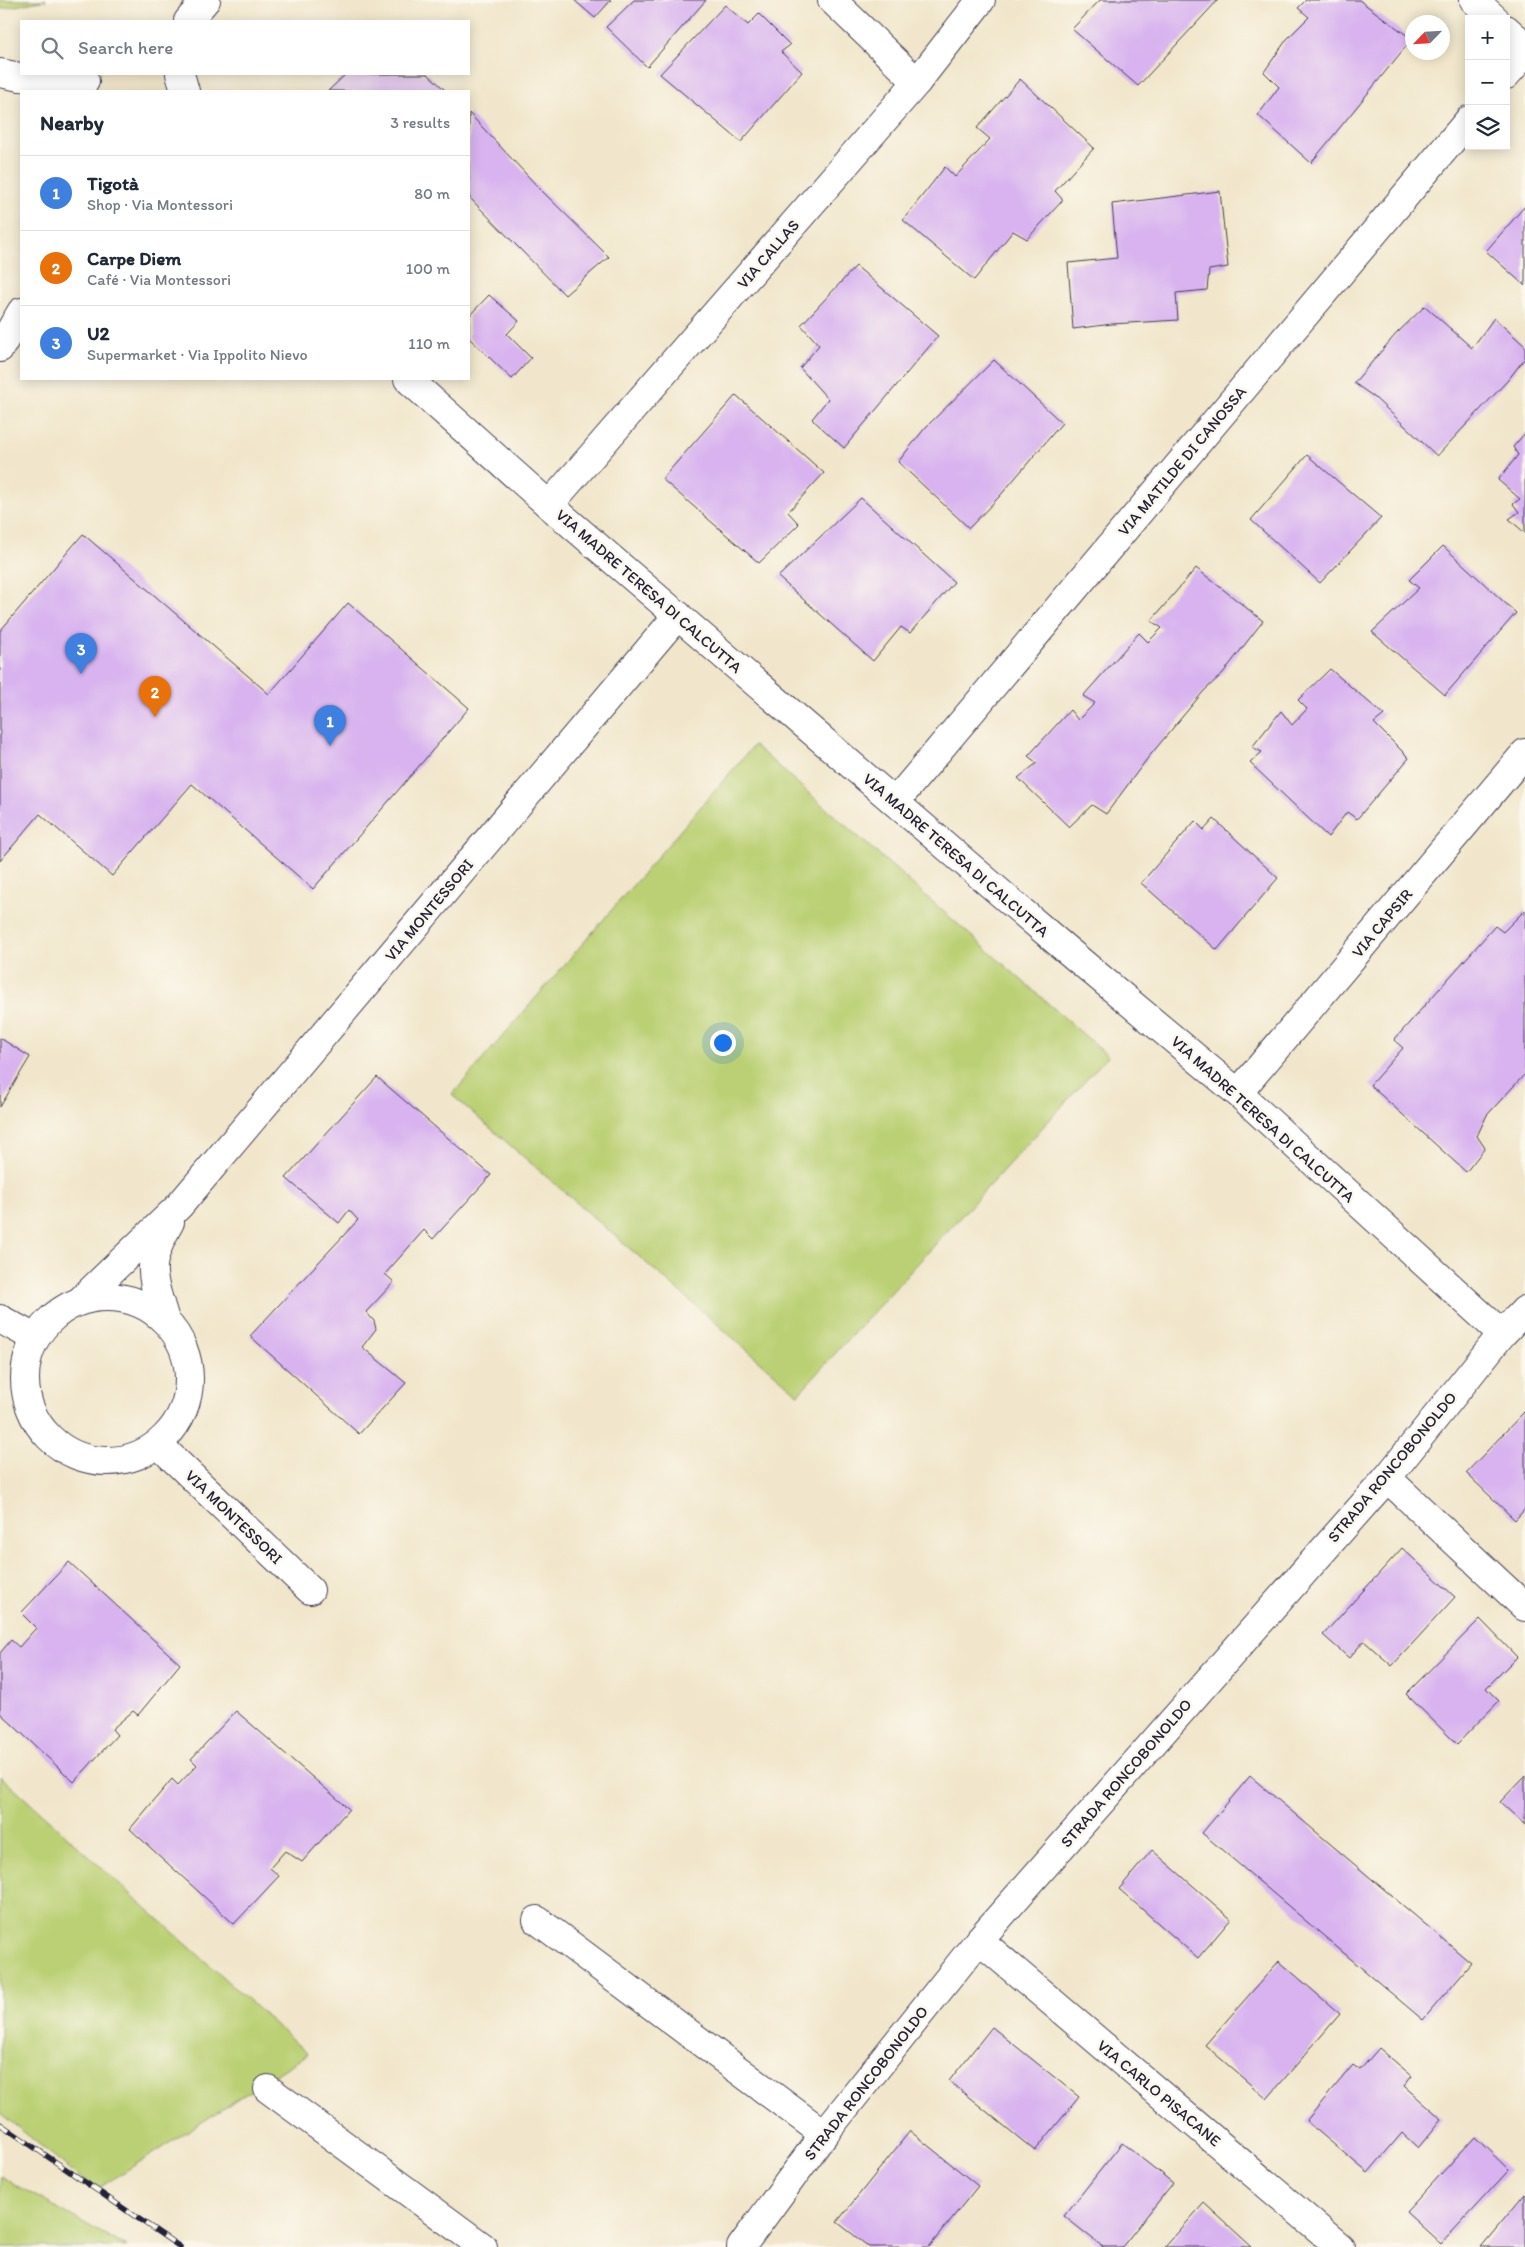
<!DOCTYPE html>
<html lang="en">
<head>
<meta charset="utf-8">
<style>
  :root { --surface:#fff; --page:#f2f2f3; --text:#1f2937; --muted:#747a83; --line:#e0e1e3; --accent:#b5179e }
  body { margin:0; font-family:Itim,sans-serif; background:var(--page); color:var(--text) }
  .controls { position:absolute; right:15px; top:15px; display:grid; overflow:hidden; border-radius:0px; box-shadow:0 2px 12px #0003 }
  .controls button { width:45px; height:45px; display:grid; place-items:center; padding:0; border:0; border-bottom:1px solid var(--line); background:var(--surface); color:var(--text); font:25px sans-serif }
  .compass { position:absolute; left:1405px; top:15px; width:45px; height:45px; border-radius:50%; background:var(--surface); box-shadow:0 2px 12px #0003; rotate:245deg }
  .you { position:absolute; left:722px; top:1042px; width:18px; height:18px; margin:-12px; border:4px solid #fff; border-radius:50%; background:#1a73e8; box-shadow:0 0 0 8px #1a73e833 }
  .badge { display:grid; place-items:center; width:32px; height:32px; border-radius:50%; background:var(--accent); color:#fff; font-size:16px; font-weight:700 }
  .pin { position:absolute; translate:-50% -41px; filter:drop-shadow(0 1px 2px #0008) }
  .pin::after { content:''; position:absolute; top:26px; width:18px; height:15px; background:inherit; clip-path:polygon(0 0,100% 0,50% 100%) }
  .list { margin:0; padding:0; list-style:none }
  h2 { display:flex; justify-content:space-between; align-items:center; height:65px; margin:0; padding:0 20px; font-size:21px }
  h2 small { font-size:16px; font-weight:400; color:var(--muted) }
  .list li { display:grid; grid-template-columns:32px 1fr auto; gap:15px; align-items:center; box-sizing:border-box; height:75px; padding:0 20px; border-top:1px solid var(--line) }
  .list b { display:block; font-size:19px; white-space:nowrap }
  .list p { margin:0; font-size:16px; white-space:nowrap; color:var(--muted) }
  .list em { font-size:16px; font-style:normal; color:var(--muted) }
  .icon { flex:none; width:28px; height:28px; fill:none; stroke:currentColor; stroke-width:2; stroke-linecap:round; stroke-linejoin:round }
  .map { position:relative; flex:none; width:1525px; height:2247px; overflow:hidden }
  .search { position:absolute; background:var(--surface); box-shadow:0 2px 12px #0003; left:20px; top:20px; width:450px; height:55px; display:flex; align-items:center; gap:12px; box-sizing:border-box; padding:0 18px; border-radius:0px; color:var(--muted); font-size:19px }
  .panel { position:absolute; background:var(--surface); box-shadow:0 2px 12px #0003; left:20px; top:90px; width:450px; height:290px; border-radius:0px }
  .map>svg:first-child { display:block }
  .green { fill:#bbd074; stroke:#6e7958 }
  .building { fill:#d8b3ef }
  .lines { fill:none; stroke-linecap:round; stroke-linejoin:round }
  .minor-casing { stroke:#413f51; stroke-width:30 }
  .tertiary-casing { stroke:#413f51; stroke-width:30 }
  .minor { stroke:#fff; stroke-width:28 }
  .tertiary { stroke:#fff; stroke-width:28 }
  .rail-casing { stroke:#22223b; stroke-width:5.5 }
  .rail { stroke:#fbf7ec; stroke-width:4; stroke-dasharray:11; stroke-linecap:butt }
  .labels { text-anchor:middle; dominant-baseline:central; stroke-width:5; stroke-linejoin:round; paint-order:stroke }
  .street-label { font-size:16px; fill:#22223b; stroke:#fbf7ec }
</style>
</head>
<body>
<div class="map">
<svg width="1525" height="2247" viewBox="0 0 1525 2247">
  <rect width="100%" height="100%" fill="#fbf7ec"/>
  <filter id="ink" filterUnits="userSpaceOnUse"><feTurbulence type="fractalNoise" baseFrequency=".02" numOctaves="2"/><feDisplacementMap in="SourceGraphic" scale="10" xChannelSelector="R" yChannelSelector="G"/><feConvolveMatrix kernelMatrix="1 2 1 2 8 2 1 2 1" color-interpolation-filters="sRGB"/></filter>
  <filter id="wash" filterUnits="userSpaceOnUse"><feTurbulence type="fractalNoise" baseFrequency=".0096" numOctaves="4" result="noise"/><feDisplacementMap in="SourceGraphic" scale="20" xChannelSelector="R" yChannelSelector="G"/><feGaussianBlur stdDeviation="1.12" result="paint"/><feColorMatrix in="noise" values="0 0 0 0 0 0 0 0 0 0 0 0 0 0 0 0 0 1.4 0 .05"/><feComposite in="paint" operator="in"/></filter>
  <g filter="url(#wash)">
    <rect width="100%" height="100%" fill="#f1e6cb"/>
    <g class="green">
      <polygon points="0,0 46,0 0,9"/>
      <polygon points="754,745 1108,1056 798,1394 452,1095"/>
      <polygon points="0,1776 308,2054 96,2190 0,2113"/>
      <polygon points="0,2176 127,2247 0,2247"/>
    </g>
    <g id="blocks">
      <g class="building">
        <polygon points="574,0 611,0 595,18"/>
        <polygon points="634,0 706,0 647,67 606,27"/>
        <polygon points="1100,0 1218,0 1138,86 1072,29"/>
        <polygon points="1306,0 1359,0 1412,39 1311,163 1258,115 1279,87 1264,72 1287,39 1309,17 1298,8"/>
        <polygon points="725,5 748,25 759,14 790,45 781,52 802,72 741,142 660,74"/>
        <polygon points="346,74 428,74 446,91 328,91"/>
        <polygon points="1020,79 1094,148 1055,191 1063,200 1027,239 1013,231 974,280 903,220 945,167 955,177 990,139 977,128"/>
        <polygon points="469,113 539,188 609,257 565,295 469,197"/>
        <polygon points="1220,191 1228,267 1209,270 1207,290 1176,293 1178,320 1112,324 1073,329 1068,263 1117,258 1112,204"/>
        <polygon points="1525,206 1525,286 1486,251"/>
        <polygon points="856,266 938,336 844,448 812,419 828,399 800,368 819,345 801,325"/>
        <polygon points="489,295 519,321 507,334 531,358 512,379 469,338 469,316"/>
        <polygon points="1425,306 1472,348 1494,318 1525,346 1525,358 1508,380 1437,456 1374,397 1354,383 1396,334"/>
        <polygon points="994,360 1062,423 999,497 969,528 898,462 925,428"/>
        <polygon points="736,395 824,473 788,512 799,524 759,563 662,479"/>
        <polygon points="1525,433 1525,533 1509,519 1519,512 1513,504 1520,499 1498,480 1518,455 1513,447"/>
        <polygon points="1307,455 1381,518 1320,583 1251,520"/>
        <polygon points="861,498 954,582 910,633 901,627 873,661 778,577"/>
        <polygon points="83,534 269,694 348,603 469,708 313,889 192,784 112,876 40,814 0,861 0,631"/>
        <polygon points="1443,546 1516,613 1445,695 1372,632 1419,588 1409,580"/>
        <polygon points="1196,568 1263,621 1223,673 1203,692 1147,759 1106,814 1092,805 1069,827 1018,778 1037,763 1028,756 1070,710 1078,720 1095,703 1083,696 1139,633 1148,642 1162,628 1151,621"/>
        <polygon points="1330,669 1384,715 1374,723 1409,758 1357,819 1347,812 1328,837 1250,763 1262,752 1252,747 1281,711 1292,725 1307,709 1298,700"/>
        <polygon points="1214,819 1278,878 1217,950 1141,883 1195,821 1204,830"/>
        <polygon points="1525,910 1525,1074 1487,1115 1477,1136 1485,1148 1466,1172 1370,1085 1403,1048 1394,1040 1495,926 1503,932"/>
        <polygon points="0,1038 30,1057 0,1107"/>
        <polygon points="377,1077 491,1175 433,1239 424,1230 385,1274 394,1282 366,1312 374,1321 376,1329 362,1347 406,1383 359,1434 250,1336 358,1220 349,1210 339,1223 286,1178"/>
        <polygon points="1525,1411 1525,1509 1515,1520 1466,1473"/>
        <polygon points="1402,1548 1455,1597 1392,1666 1364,1641 1349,1658 1323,1635"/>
        <polygon points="69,1562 180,1664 138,1715 133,1711 112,1729 117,1735 74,1782 0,1713 0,1653 11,1640 19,1647 36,1628 21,1613"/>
        <polygon points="1480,1619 1517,1657 1486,1688 1499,1701 1457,1744 1406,1694"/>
        <polygon points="236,1711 349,1809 302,1862 285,1851 270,1868 279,1876 234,1924 130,1829 172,1779 178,1785 197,1765 191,1759"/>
        <polygon points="1250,1776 1471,1963 1423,2020 1202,1833"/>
        <polygon points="1525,1776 1525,1825 1500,1802"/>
        <polygon points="1152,1850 1231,1919 1198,1958 1119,1889"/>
        <polygon points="1279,1961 1340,2014 1267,2099 1205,2045"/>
        <polygon points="992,2027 1079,2097 1035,2151 949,2081"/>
        <polygon points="1379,2048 1412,2076 1404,2086 1442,2119 1418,2148 1402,2133 1368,2173 1306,2121 1353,2065 1360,2070"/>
        <polygon points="910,2131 978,2186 929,2247 869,2247 837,2222"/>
        <polygon points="1475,2137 1509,2170 1441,2244 1406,2212"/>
        <polygon points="1122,2143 1173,2183 1122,2247 1103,2247 1064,2216"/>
        <polygon points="1525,2194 1525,2247 1481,2247"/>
        <polygon points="1204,2203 1252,2247 1165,2247"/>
      </g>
    </g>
  </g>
  <g filter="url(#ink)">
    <use href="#blocks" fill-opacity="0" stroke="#413f51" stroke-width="1"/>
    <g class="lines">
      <g class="minor-casing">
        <g id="minor">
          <polyline points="832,0 917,82"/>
          <polyline points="1474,0 1495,19"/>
          <polyline points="188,21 206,0"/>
          <polyline points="1506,29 1525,46"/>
          <polyline points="0,73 20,77 85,81"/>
          <polyline points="180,74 185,91"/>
          <polyline points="1506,75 1525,53"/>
          <polyline points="0,348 21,312"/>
          <polyline points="408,379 549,505 1061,945 1238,1093 1502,1334"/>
          <polyline points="549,505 917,82 981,0"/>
          <polyline points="895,802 1469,120"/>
          <polyline points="1238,1093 1525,753"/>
          <circle cx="107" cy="1379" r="82"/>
          <polyline points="81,1300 179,1206 678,615"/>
          <polyline points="0,1319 35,1338"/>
          <path d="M165 1320C151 1273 145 1267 170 1222"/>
          <polyline points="158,1444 310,1590"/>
          <polyline points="1387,1478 1525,1607"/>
          <polyline points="537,1920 824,2134"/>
          <polyline points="979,1940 1340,2247"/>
          <polyline points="268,2089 483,2247"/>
        </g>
      </g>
      <g class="tertiary-casing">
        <polyline id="tertiary" points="741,2247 824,2134 979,1940 1387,1478 1502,1334 1525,1310"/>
      </g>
      <use href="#minor" class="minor"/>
      <use href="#tertiary" class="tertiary"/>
      <g class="rail-casing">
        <polyline id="rail" points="0,2124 180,2247"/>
      </g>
      <use href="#rail" class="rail"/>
    </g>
  </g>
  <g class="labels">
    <g class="street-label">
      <text transform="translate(768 254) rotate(-49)">VIA CALLAS</text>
      <text transform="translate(1182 461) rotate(-50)">VIA MATILDE DI CANOSSA</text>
      <text transform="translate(649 591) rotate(41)">VIA MADRE TERESA DI CALCUTTA</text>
      <text transform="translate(956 855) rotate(41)">VIA MADRE TERESA DI CALCUTTA</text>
      <text transform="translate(429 910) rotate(-50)">VIA MONTESSORI</text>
      <text transform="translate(1382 923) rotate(-50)">VIA CAPSIR</text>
      <text transform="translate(1263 1119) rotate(42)">VIA MADRE TERESA DI CALCUTTA</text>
      <text transform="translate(1392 1467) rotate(-50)">STRADA RONCOBONOLDO</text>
      <text transform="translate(234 1517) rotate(44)">VIA MONTESSORI</text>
      <text transform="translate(1126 1773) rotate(-49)">STRADA RONCOBONOLDO</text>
      <text transform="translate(866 2083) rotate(-52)">STRADA RONCOBONOLDO</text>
      <text transform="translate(1159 2093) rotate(40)">VIA CARLO PISACANE</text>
    </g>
  </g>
</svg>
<div class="controls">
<button>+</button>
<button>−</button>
<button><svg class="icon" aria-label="layers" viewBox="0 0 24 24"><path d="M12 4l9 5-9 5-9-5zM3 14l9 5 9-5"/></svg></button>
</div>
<svg class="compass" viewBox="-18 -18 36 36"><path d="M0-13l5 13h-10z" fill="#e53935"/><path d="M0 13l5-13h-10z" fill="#747a83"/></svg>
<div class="you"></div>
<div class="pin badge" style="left:330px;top:746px;background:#3f7fe0">1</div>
<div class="pin badge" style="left:155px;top:717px;background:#e8710a">2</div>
<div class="pin badge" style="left:81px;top:674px;background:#3f7fe0">3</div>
<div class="search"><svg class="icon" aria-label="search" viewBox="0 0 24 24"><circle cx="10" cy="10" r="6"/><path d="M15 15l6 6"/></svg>Search here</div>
<section class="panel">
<h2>Nearby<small>3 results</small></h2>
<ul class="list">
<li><span class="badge" style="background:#3f7fe0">1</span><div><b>Tigotà</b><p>Shop · Via Montessori</p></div><em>80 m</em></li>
<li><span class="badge" style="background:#e8710a">2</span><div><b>Carpe Diem</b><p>Café · Via Montessori</p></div><em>100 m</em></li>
<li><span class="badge" style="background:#3f7fe0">3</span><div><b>U2</b><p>Supermarket · Via Ippolito Nievo</p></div><em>110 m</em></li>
</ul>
</section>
</div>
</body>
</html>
